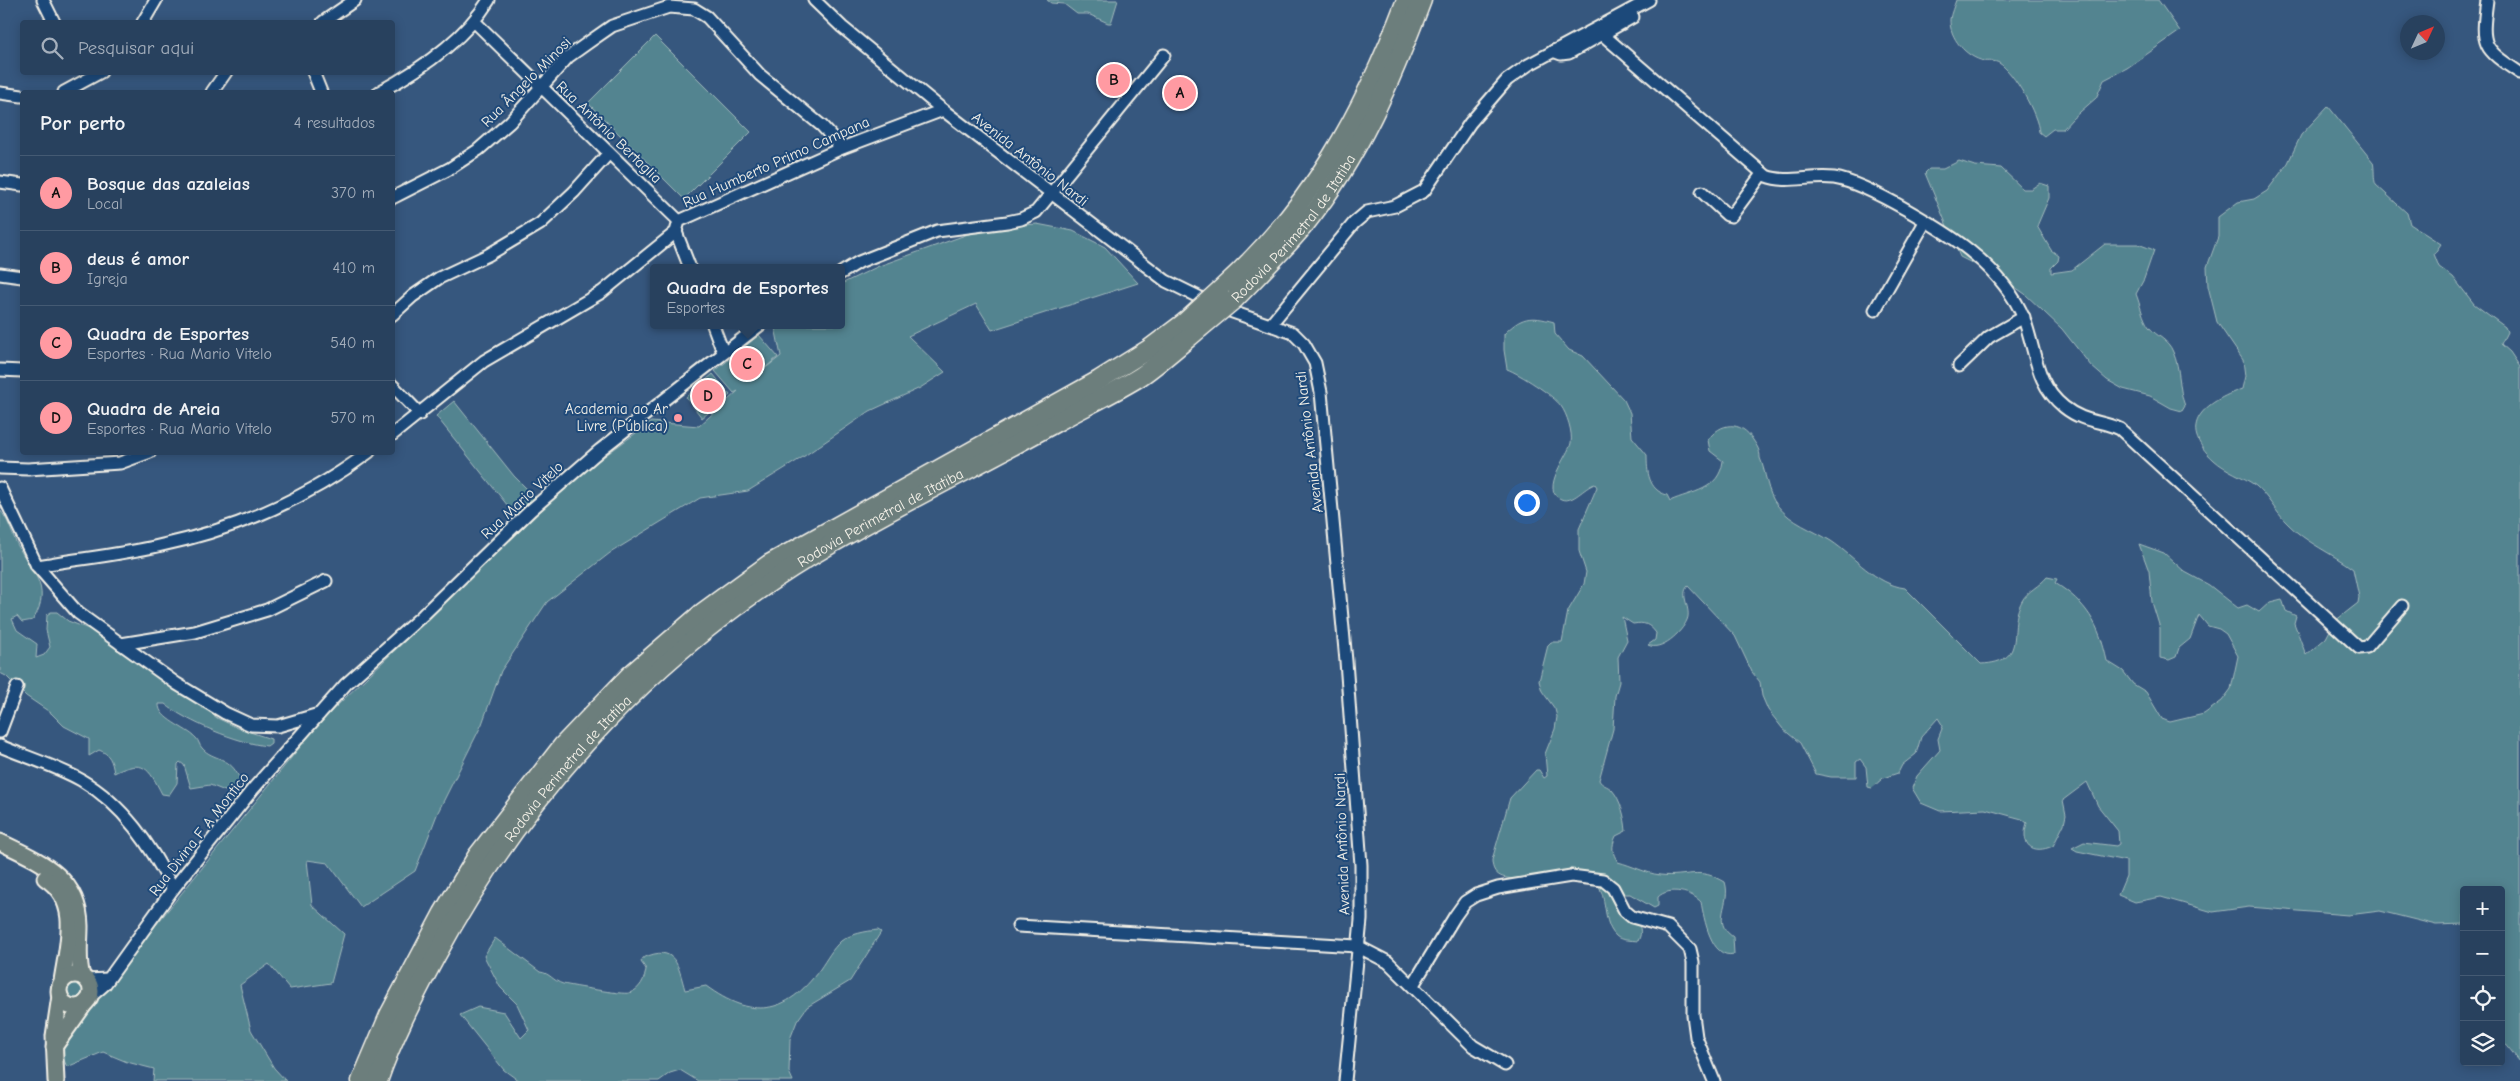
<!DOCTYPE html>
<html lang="pt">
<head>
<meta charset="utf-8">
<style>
  :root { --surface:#28415e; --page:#304864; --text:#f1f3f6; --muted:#a5afbc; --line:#445a73; --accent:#ff9aa2 }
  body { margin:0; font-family:"Comic Neue",sans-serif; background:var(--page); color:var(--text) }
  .controls { position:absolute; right:15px; bottom:15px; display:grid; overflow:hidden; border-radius:5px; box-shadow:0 2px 12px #0003 }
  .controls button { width:45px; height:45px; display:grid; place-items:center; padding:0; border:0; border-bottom:1px solid var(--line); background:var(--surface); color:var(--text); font:25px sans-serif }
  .compass { position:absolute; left:2400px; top:15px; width:45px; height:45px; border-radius:50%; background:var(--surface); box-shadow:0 2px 12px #0003; rotate:46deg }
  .you { position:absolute; left:1526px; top:502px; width:18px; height:18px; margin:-12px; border:4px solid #fff; border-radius:50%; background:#1a73e8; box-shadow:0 0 0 8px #1a73e833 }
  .badge { display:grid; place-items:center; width:32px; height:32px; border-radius:50%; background:var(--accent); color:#111; font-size:16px; font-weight:700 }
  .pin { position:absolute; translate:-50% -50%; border:2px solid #fff; box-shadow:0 1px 5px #0006 }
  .popup { position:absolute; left:650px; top:264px; width:195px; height:65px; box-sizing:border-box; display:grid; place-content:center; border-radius:5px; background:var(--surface); filter:drop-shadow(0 1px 4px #0005); font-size:16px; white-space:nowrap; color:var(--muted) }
  .popup b { font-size:19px; color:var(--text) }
  .popup::after { content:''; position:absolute; left:50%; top:100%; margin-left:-10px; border:10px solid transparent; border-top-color:var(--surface) }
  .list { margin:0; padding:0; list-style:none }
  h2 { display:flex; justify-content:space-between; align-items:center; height:65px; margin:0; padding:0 20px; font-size:21px }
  h2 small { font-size:16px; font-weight:400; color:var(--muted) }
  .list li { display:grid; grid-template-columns:32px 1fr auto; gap:15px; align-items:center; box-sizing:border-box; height:75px; padding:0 20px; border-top:1px solid var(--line) }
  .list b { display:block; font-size:19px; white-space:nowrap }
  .list p { margin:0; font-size:16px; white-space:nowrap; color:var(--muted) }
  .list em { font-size:16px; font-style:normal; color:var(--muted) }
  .icon { flex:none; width:28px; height:28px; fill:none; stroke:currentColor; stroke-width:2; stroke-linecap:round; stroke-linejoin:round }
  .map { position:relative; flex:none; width:2520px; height:1081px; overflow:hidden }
  .search { position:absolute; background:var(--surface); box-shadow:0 2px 12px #0003; left:20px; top:20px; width:375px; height:55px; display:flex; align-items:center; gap:12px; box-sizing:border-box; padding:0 18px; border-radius:5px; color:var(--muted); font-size:19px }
  .panel { position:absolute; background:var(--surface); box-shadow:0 2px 12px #0003; left:20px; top:90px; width:375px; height:365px; border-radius:5px }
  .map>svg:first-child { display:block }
  .green { fill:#528490; stroke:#a3babc }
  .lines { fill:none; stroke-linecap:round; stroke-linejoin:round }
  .minor-casing { stroke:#f4f1e8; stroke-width:15 }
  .major-casing { stroke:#f4f1e8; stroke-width:19 }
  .highway-casing { stroke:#f4f1e8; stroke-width:21 }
  .minor { stroke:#1f4a7a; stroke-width:11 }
  .major { stroke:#6c7e7c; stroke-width:15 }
  .highway { stroke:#6c7e7c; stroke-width:18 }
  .highway-bridge-casing { stroke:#f4f1e8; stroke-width:21; stroke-linecap:butt }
  .highway-bridge { stroke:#6c7e7c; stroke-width:18 }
  .poi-dot { fill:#ff9aa2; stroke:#1f4a7a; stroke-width:2 }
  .labels { text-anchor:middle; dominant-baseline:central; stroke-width:4; stroke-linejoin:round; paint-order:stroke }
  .street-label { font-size:15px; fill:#f4f1e8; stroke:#1f4a7a }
  .poi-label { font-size:15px; fill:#f4f1e8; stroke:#1f4a7a; text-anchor:end }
</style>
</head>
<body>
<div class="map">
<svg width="2520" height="1081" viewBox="0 0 2520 1081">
  <rect width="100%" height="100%" fill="#36577e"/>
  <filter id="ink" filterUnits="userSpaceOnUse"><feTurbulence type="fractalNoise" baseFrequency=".02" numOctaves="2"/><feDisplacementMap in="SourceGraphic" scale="10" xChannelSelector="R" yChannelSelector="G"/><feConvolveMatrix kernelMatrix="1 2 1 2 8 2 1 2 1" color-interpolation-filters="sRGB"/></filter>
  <g filter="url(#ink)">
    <g class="green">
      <polygon points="1047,0 1118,0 1111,23 1108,23 1088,14 1077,14 1064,4 1051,3"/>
      <path d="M1956 0H2158L2180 31 2127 68 2104 80 2096 98 2072 119 2063 129H2053L2044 136 2039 132C2038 115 2014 72 1999 63 1994 60 1989 62 1984 61 1966 57 1949 38 1950 19 1951 13 1954 6 1956 0Z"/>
      <polygon points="655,36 751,132 684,199 588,103"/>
      <path d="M2328 106 2373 162C2375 170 2373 178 2376 185L2407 213 2410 224 2441 244 2434 254 2439 267 2453 277 2474 304 2505 327 2507 332 2501 344 2510 352 2520 367V1062L2501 1038V890H2464V924L2436 925 2380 911 2348 915 2249 907 2213 912 2161 897 2135 902 2118 895 2126 876V861L2077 851 2072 848 2084 842 2116 846 2119 844 2118 831 2098 806 2087 782 2063 800 2066 815 2064 824 2053 846C2032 855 2020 845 2027 823L2022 819 1985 809 1940 811 1921 803 1912 788 1917 776 1940 750 1938 739 1943 726 1938 718 1921 737 1916 754 1902 765 1898 773 1883 778 1872 788 1868 787 1866 767 1860 759 1856 762V777H1831L1816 774 1800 743 1783 729 1768 710 1762 696 1760 682 1752 672 1735 636 1688 586C1679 595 1692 609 1687 620 1682 632 1661 652 1648 645L1655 640 1656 633C1649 624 1645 622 1633 624L1622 617 1627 640 1618 657 1619 682 1615 696 1613 729 1599 780C1602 786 1607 785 1612 790 1621 800 1625 818 1626 831L1616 836C1611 847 1612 853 1618 862 1633 866 1645 873 1660 875 1688 878 1698 866 1725 882 1732 904 1710 921 1733 937L1734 954C1711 960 1704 918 1701 902 1692 892 1669 886 1658 897V906L1654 908 1630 894H1623C1625 909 1648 924 1638 941 1631 940 1621 941 1616 936 1598 919 1613 882 1582 873 1557 865 1492 898 1492 860L1510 798 1536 770H1539L1544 778 1547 776 1545 754 1555 729 1557 717 1555 709 1542 691 1539 681 1548 645 1551 642H1562L1568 611 1584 584 1586 572 1579 551V529L1597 487 1595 484C1584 487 1573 504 1561 499 1539 490 1569 454 1571 443 1573 433 1567 414 1561 406 1553 395 1520 374 1507 369L1504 350V334C1521 317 1530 315 1554 322L1555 334 1569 350 1583 356 1624 400 1630 413 1632 437 1647 455C1647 471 1648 490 1667 495L1670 501C1692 491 1719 491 1723 461L1710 451 1708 440C1720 422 1741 420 1753 440 1757 446 1760 450 1760 458 1766 472 1767 493 1777 505 1792 524 1812 529 1831 541 1855 557 1875 584 1905 588L1981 664C2030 662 2006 630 2022 601 2027 591 2040 586 2047 577L2057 579 2055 583C2087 603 2099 624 2107 661L2123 671 2133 684 2146 692 2162 719 2170 722 2204 714 2222 701 2231 689 2238 656 2226 634 2219 629 2208 626 2199 615 2190 639 2179 648 2176 657 2169 660 2160 658V628L2152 602 2149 571 2139 544 2164 553 2185 572 2209 585 2238 608 2247 605 2259 612 2270 602 2282 599 2286 611 2296 616 2294 623 2306 655 2326 638 2335 621 2358 603 2359 597 2353 569C2332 553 2306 543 2288 524 2276 513 2268 496 2256 486 2243 476 2226 471 2214 460 2175 425 2205 402 2242 389L2245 376 2243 360 2217 322 2208 286 2207 267 2218 237V217L2238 202 2254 199 2267 191 2288 163 2301 135Z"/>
      <path d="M1959 161 1975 166 2001 168 2023 189H2031L2040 183 2049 186V198L2037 226 2051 250 2059 256 2058 261 2051 268V273L2072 270 2105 244H2138L2154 250 2144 279 2136 294C2140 304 2143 319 2149 327 2157 337 2168 339 2173 352 2181 370 2178 388 2185 406L2182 411 2171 408 2150 396 2123 389 2107 380 2091 366 2062 329 2025 294 2002 278 1960 257 1925 173 1929 169H1943Z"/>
      <polygon points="1037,224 1073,231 1105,247 1138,283 992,330 976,304 908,336 945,372 920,388 870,411 800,459 748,491 700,498 610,553 547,602 501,671 482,724 438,812 415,871 361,907 328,863 307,860 312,905 344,934 331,983 290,989 269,964 240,985 251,1030 274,1068 286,1081 153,1081 154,1069 127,1062 103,1052 67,1067 58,1046 321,721 576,477 651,422 699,426 738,391 734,393 715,371 759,335 778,357 759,373 781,356 775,327 777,325 841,325 841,284 879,266 985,228"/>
      <polygon points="713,374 730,395 702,418 686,397"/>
      <polygon points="454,401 514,476 536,498 516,516 436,416"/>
      <path d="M0 510C8 519 11 531 16 542 30 571 54 586 33 620L22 622 17 616 12 619 17 630 37 644 36 658 44 655 50 647 46 630 47 615 51 612H57L68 621 107 636 150 663 217 718 238 728 271 739V743L267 746C238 743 187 722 165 704H159C158 719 187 728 196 738 199 741 199 745 202 748 213 761 231 755 240 780L236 787 225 791 210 785 191 788 184 765 180 762 178 764 177 783 169 795 162 794C148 767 144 759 114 773 112 761 110 754 99 750L89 756V739L64 726 51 713 26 696 6 676 0 673Z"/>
      <path d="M878 930 881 932 850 981 807 1007 797 1021 790 1039 789 1072 793 1081H698L680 1070 670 1073 659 1081H519L504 1070 460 1015 478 1007 504 1012 521 1038 529 1030 517 1004 500 987 484 956 495 938 540 972C550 973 553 981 563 984 572 986 623 995 629 993 640 990 645 979 646 969L641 962 643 958C676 943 678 966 685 990L706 986C751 1019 786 1016 820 969 827 959 832 949 841 941 850 934 867 931 878 930Z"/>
      <circle cx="74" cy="989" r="11"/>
    </g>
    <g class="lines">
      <g class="minor-casing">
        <g id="minor">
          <polyline points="43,0 54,22"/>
          <polyline points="814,0 842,27 943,110 1166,281 1221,308 1293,333 1304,344 1315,363 1321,392 1346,661 1361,865 1361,920 1345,1081"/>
          <path d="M2487 0C2481 46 2482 48 2520 73"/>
          <polyline points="143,22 156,0"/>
          <polyline points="323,22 355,0"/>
          <polyline points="475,22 679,221"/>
          <path d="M1602 34 1766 176C1786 184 1811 175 1834 178 1867 183 1950 233 1976 256 1995 272 2015 295 2024 319 2036 351 2035 384 2064 407 2084 423 2100 420 2120 429L2359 648 2367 647 2402 606"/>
          <polyline points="1553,51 1561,54 1569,53 1633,17"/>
          <polyline points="313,72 321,92"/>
          <polyline points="64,92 101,72"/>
          <polyline points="212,92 226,72"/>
          <path d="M379 92C420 70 464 40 489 0"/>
          <polyline points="0,93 22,96"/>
          <polyline points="0,182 22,185"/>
          <polyline points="1702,192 1727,215 1731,216 1762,174"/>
          <polyline points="392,198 449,169 478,150 510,122 568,57 589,42 612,26 669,7 694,9 707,17 760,75 822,126 842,148"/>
          <polyline points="676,232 690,268"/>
          <polyline points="841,273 859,262 937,231 1007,222 1021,219 1036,212 1164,55"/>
          <polyline points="0,274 22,277"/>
          <polyline points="1875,310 1925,222"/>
          <polyline points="392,315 413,296 439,278 488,255 540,224 574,192 609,153"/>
          <polyline points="1271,324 1354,223 1367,212 1395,206 1424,191 1470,123 1507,80 1528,65 1649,0"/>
          <polyline points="713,325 723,352"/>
          <polyline points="1959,366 1989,337 2024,317"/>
          <polyline points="0,370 22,371"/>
          <polyline points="392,385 420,414"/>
          <polyline points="392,435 484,361 602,292 676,232 679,221 842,148 943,110"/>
          <polyline points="0,468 28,469 120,463 150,452"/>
          <polyline points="0,488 37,566 78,613 177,684 225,713 251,725 278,726 319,714"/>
          <path d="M37 566C77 559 118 555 158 546 233 530 307 499 369 452"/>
          <polyline points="121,644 195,632 267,610 326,581"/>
          <polyline points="0,732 17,687"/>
          <path d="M0 746C26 757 56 766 81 780 124 805 151 846 173 889"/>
          <polyline points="1018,926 1357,946 1388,962 1473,1046 1505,1065"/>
          <polyline points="87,980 108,979"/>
          <polyline points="1413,985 1455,916 1465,902 1476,895 1498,888 1571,876 1603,880 1613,888 1625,911 1632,917 1668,927 1690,949 1693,962 1693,1015 1696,1037 1714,1081"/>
          <polyline points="89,998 105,984 173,889 253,789 346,684 423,615 531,510 600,450 760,325"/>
        </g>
      </g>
      <g class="major-casing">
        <g id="major">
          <path d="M0 842C39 861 79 876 80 926 80 944 77 959 82 976"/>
          <path d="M45 878C82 902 67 946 62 981"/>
          <circle cx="75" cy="991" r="16"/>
          <polyline points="54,1047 86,1002"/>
          <polyline points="56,1081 54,1036 60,996"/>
        </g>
      </g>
      <g class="highway-casing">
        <g id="highway">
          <path d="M1220 290C1312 207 1363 114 1406 0"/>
          <path id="s1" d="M1235 299C1259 274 1284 250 1306 223 1359 157 1392 79 1422 0"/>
          <polyline points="361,1081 389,1015 443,913 477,856 563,745 630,675 703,612 769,564 1099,380 1149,349 1185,322"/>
          <path id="s2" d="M378 1081C393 1037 414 997 436 956 528 785 664 640 833 543 905 501 981 464 1055 423 1083 407 1114 393 1141 376 1161 362 1180 345 1199 329"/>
        </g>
      </g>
      <use href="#minor" class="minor"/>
      <use href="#major" class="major"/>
      <use href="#highway" class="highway"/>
      <g class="highway-bridge-casing">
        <g id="highway-bridge">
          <polyline points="1185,322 1220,290"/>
          <polyline points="1199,329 1235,299"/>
        </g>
      </g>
      <use href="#highway-bridge" class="highway-bridge"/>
    </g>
  </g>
  <circle class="poi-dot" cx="678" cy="418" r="5"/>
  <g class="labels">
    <g class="street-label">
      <text transform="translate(526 82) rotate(-45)">Rua Ângelo Minosi</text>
      <text transform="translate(609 132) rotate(44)">Rua Antônio Bertaglia</text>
      <text transform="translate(1030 159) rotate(38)">Avenida Antônio Nardi</text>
      <text transform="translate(776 162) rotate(-24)">Rua Humberto Primo Campana</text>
      <text stroke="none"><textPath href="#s1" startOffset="92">Rodovia Perimetral de Itatiba</textPath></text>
      <text transform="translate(1309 442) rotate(-97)">Avenida Antônio Nardi</text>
      <text transform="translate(522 500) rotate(-43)">Rua Mario Vitelo</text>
      <text stroke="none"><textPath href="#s2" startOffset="772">Rodovia Perimetral de Itatiba</textPath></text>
      <text stroke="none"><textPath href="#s2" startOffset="368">Rodovia Perimetral de Itatiba</textPath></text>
      <text transform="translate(199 834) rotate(-52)">Rua Divina F A Montico</text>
      <text transform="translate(1342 844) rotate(-92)">Avenida Antônio Nardi</text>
    </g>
    <g class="poi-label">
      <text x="668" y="409">Academia ao Ar<tspan x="668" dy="17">Livre (Pública)</tspan></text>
    </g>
  </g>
</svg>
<div class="controls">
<button>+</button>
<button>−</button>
<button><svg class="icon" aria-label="locate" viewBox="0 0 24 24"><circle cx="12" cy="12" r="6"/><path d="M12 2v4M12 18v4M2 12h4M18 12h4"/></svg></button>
<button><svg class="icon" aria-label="layers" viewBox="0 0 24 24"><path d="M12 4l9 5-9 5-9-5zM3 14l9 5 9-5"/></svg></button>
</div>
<svg class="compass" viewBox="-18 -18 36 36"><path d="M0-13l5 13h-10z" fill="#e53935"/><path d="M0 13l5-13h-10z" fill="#a5afbc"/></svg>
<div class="you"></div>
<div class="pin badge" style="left:1180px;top:93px">A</div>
<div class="pin badge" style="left:1114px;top:80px">B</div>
<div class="pin badge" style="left:747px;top:364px">C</div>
<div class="popup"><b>Quadra de Esportes</b>Esportes</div>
<div class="pin badge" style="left:708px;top:396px">D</div>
<div class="search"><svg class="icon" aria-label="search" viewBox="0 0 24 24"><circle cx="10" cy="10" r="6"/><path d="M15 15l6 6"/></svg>Pesquisar aqui</div>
<section class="panel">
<h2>Por perto<small>4 resultados</small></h2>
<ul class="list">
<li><span class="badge">A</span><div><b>Bosque das azaleias</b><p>Local</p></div><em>370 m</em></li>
<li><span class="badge">B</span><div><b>deus é amor</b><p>Igreja</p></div><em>410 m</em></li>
<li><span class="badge">C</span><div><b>Quadra de Esportes</b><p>Esportes · Rua Mario Vitelo</p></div><em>540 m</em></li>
<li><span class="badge">D</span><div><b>Quadra de Areia</b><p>Esportes · Rua Mario Vitelo</p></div><em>570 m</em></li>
</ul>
</section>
</div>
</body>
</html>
